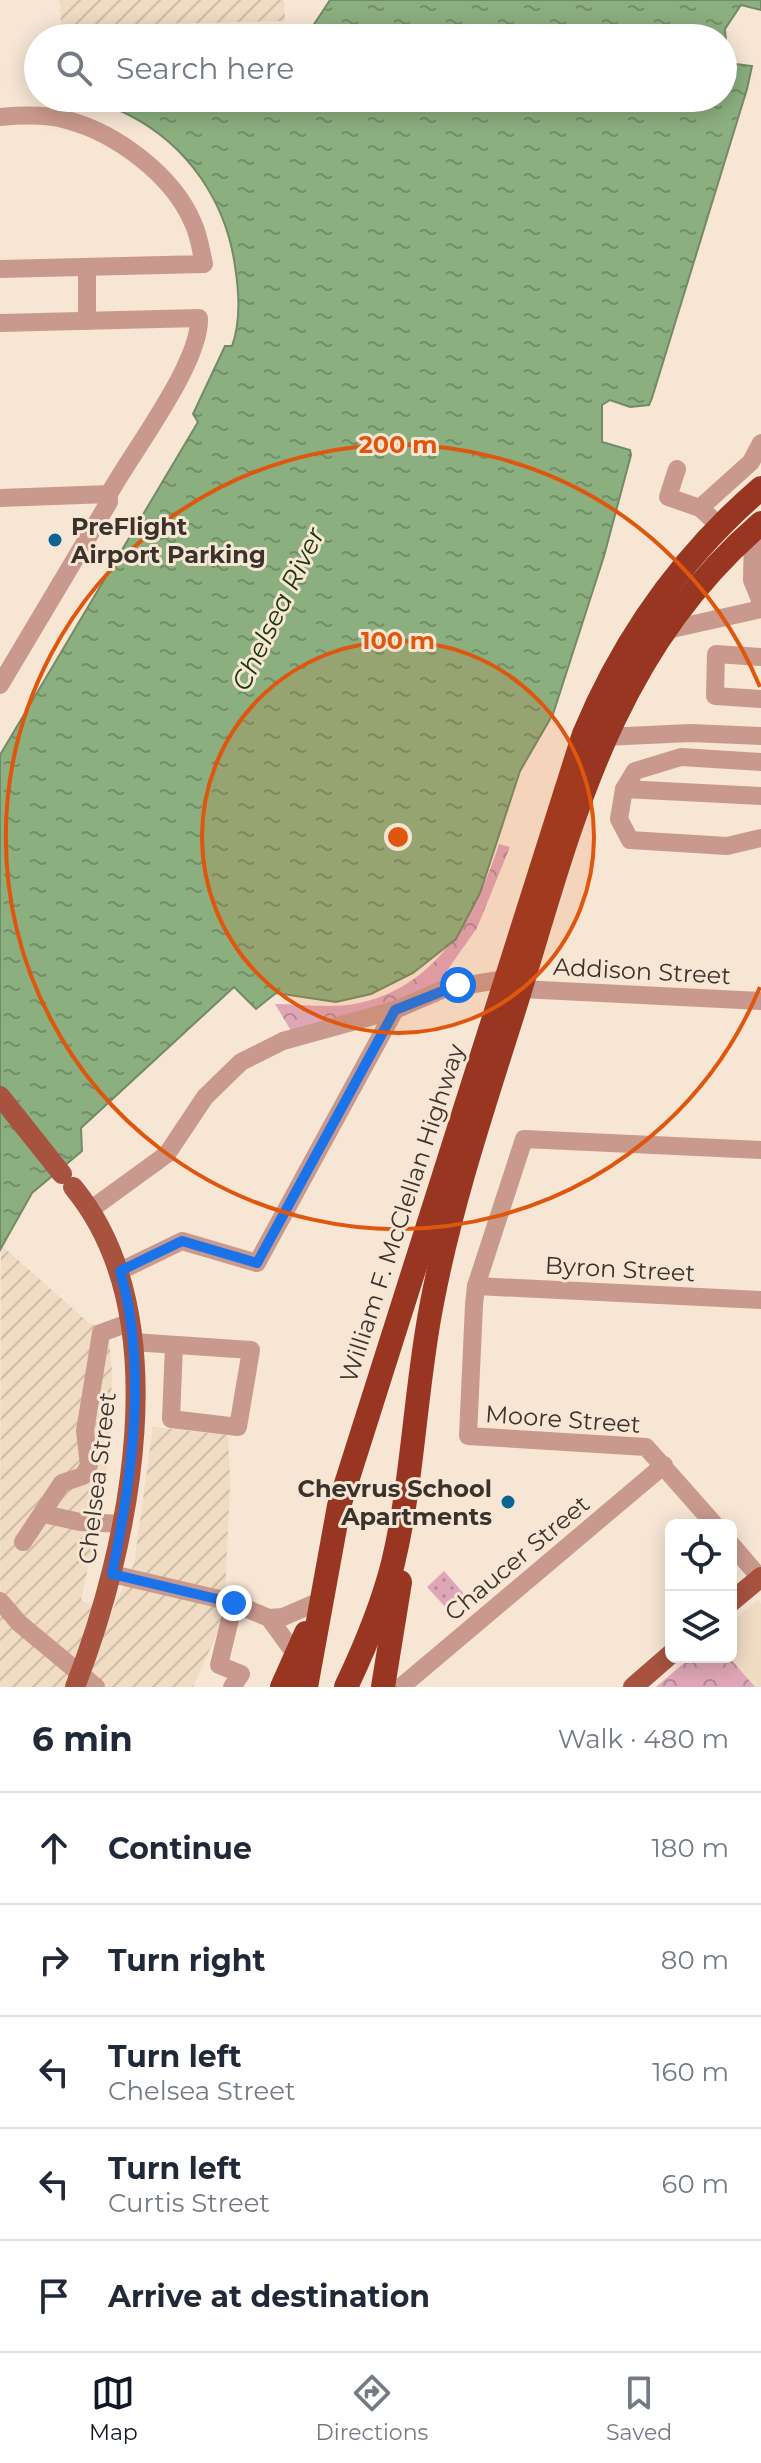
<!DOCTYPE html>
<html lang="en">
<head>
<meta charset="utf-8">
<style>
  :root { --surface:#fff; --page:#f6f6f7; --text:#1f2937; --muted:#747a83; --line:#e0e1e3; --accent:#111827 }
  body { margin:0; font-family:Montserrat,sans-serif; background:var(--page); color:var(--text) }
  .controls { position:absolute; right:24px; bottom:24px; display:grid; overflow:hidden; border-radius:12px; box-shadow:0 4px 20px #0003 }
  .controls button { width:72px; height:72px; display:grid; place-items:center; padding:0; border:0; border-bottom:2px solid var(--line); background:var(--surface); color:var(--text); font:40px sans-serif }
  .stop { position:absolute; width:24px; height:24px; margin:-18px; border:6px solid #1a73e8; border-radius:50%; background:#fff }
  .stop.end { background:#1a73e8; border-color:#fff; box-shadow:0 2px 8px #0008 }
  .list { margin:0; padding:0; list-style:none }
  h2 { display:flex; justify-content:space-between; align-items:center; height:104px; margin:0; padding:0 32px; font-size:34px }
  h2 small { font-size:26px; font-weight:400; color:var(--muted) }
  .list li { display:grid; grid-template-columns:52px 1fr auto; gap:24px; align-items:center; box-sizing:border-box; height:112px; padding:0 32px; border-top:2px solid var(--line) }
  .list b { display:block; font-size:30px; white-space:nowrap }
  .list p { margin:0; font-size:26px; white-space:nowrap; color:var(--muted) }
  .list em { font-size:26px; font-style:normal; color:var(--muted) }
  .icon { flex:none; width:44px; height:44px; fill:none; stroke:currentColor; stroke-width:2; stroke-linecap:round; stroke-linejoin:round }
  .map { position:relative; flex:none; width:761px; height:1687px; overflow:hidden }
  .search { position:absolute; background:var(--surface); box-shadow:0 4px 20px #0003; left:24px; right:24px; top:24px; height:88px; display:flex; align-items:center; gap:20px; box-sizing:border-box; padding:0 28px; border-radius:44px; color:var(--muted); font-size:30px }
  .sheet { height:664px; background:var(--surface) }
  nav { display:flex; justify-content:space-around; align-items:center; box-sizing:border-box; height:112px; border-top:2px solid var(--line); background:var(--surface); font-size:22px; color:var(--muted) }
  nav a { display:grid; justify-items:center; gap:4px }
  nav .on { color:var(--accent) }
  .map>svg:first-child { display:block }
  .built { fill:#f0dbc3 }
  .industrial { fill:url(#industrial-furrows) }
  .park { fill:url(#park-crowns) }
  .garden { fill:url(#garden-dots) }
  .water { fill:url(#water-ripples); stroke:#738a66; stroke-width:2 }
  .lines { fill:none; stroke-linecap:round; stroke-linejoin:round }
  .minor { stroke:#ca998d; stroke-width:18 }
  .major { stroke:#a85340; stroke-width:20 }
  .highway { stroke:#993621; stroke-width:24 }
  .route { stroke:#1a73e8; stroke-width:10 }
  .ring { fill:none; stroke:#df570e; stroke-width:4 }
  .poi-dot { fill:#0c6394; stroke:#f7e6d4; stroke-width:3 }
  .labels { text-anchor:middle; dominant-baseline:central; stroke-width:6; stroke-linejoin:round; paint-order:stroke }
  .poi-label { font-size:24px; font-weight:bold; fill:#39332c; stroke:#f7e6d4; text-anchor:start }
  .street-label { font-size:24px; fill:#39332c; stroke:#f7e6d4 }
  .water-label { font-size:26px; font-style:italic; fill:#173806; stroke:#f7e6d4 }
  .centre { fill:#df570e; stroke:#f7e6d4; stroke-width:4 }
  .ring-label { font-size:24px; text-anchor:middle; font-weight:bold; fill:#df570e; stroke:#f7e6d4; stroke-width:6; stroke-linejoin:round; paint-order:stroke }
</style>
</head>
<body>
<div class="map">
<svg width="761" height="1687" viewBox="0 0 761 1687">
  <defs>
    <pattern id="industrial-furrows" width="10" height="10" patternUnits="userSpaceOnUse" patternTransform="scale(2)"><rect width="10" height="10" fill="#f0dbc3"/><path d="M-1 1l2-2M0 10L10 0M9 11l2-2" fill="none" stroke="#cfbca8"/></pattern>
    <pattern id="park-crowns" width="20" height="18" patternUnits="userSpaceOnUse" patternTransform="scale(2)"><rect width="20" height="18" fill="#dfa6b7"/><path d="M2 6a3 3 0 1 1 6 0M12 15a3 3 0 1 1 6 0" fill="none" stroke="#b68895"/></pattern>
    <pattern id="garden-dots" width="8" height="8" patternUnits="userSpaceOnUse" patternTransform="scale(2)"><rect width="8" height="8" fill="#dfa6b7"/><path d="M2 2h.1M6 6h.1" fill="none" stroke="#b68895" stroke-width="1.8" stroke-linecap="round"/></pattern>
    <pattern id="water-ripples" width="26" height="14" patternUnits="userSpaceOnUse" patternTransform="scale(2)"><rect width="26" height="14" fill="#8caf7f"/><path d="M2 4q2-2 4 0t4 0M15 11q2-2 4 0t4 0" fill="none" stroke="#738f68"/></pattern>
  </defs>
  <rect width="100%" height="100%" fill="#f7e6d4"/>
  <polygon class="built" points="758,1600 761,1604 761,1687 755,1687 729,1657 731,1622"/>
  <g class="industrial">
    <polygon points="60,0 284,0 285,21 61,26"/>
    <polygon points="1,1245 89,1323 108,1330 112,1371 110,1445 104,1492 81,1600 111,1613 134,1564 153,1427 228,1435 230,1483 224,1618 193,1687 0,1687"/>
  </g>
  <g class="park">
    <path d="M499 844 510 847 477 928 434 989 296 1039 275 1004C299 1004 324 1008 348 1005 434 993 475 918 499 844Z"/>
    <polygon points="691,1657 729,1657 755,1687 656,1687"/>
  </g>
  <polygon class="garden" points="444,1571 465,1595 448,1610 427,1587"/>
  <path class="water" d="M330 0H761V10L741 5 725 29 727 56 736 64 752 66 747 89 652 398 649 405 630 407 610 400 602 405V442L630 450 631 455 604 556 553 714 520 771 480 893 456 939 413 973 371 994 336 1002 276 993 256 1009 234 987 81 1128 82 1151 32 1193 0 1250V755L198 422 193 414 225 346H232C241 322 239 291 235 266 226 202 188 145 129 115 111 106 94 104 76 98H723V38H305Z"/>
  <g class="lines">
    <g class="minor">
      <path d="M0 117C22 115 46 114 67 120 116 133 173 175 193 223 199 235 201 251 204 264L0 269"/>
      <polyline points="87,267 87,321"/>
      <path d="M0 323 199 318C201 363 132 452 109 494"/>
      <polyline points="677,469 668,497 700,508 720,526"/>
      <polyline points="0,498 109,494 109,502 0,685"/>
      <polyline points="700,508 751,462 761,443"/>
      <polyline points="753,530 752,580 761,602"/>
      <polyline points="663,631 761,609"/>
      <polyline points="761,657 716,654 715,696 761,699"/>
      <polyline points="604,737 691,733 761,736"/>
      <polyline points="624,789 635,771 681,757 761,762"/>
      <polyline points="761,796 624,789 619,819 630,840 727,846 761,838"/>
      <polyline points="521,989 761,1001"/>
      <polyline points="90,1210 167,1154 205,1097 241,1062 283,1041 395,1010"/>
      <polyline points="120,1271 182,1241 257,1263 395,1010 444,989 505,979"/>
      <polyline points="476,1286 761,1300"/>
      <polyline points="133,1342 251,1350 238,1427 171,1419 174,1345"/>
      <polyline points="44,1514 80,1522 122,1524"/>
      <polyline points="715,1525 646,1447 468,1436 474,1305 476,1286 524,1139 761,1150"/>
      <polyline points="23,1542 62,1483 83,1476 89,1465 85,1431 101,1333 131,1322"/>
      <polyline points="731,1544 761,1579"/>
      <polyline points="112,1574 228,1601 269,1618 301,1662"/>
      <polyline points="0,1601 19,1623 96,1687"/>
      <polyline points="269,1618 283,1617 320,1601"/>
      <polyline points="232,1687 241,1674 219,1665 234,1603"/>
      <polyline points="401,1687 664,1465"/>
    </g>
    <g class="major">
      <polyline points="0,1096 62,1174"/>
      <path d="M73 1187C179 1315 130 1546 75 1687"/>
      <polyline points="731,1602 761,1577"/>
      <polyline points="633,1687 671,1654"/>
    </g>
    <g class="highway">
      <polyline points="282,1687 306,1633"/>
      <path d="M306 1687 339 1506 584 734C624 638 682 556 761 488"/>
      <path d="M346 1687C365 1647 382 1607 393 1563 413 1480 415 1392 431 1308 450 1206 483 1108 514 1010 571 826 608 655 761 523"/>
      <polyline points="383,1687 400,1582"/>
    </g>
  </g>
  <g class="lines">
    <path class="route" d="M234 1603 112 1574C132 1477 148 1368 120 1271L182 1241 257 1263 395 1010 458 985"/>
  </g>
  <circle cx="398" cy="837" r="196" fill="#df570e" fill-opacity=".12"/>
  <g class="ring">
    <circle cx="398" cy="837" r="196"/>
    <path d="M760 987A392 392 0 1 1 760 687"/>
  </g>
  <g class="poi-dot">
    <circle cx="55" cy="540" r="8"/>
    <circle cx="508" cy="1502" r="8"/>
  </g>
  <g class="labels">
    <g class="poi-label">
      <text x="71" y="526">PreFlight<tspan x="71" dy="28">Airport Parking</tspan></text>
      <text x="492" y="1488" text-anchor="end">Chevrus School<tspan x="492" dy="28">Apartments</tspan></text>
    </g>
    <g class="street-label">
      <text transform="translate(642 971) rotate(3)">Addison Street</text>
      <text transform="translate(402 1213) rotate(-72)">William F. McClellan Highway</text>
      <text transform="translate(620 1269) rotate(3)">Byron Street</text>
      <text transform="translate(563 1419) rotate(4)">Moore Street</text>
      <text transform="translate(97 1478) rotate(-83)">Chelsea Street</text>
      <text transform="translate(517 1558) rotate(-40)">Chaucer Street</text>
    </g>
    <g class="water-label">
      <text transform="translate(278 609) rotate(-64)">Chelsea River</text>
    </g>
  </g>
  <circle cx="398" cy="837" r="12" class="centre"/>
  <g class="ring-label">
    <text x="398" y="453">200 m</text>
    <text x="398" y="649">100 m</text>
  </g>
</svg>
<div class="controls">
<button><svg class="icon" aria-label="locate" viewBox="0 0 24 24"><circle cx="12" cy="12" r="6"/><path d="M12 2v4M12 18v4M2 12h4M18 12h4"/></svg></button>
<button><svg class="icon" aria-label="layers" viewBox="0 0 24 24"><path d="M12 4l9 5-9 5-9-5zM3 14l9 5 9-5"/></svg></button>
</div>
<div class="stop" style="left:458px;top:985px"></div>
<div class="stop end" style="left:234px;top:1603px"></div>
<div class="search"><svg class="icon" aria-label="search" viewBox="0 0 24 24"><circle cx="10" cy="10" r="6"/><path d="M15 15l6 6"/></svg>Search here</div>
</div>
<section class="sheet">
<h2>6 min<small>Walk · 480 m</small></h2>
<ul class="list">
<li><svg class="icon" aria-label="ahead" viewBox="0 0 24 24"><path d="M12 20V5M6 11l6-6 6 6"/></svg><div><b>Continue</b></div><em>180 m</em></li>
<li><svg class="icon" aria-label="right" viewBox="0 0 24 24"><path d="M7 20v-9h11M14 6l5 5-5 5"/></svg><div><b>Turn right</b></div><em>80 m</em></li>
<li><svg class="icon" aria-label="left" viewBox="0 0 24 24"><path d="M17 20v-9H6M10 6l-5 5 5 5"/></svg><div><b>Turn left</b><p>Chelsea Street</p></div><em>160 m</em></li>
<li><svg class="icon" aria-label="left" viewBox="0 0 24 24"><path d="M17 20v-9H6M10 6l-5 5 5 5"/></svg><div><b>Turn left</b><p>Curtis Street</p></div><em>60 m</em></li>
<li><svg class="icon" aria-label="arrive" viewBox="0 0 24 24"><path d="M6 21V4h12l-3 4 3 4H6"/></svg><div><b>Arrive at destination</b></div></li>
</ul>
</section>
<nav>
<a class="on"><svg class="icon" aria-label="map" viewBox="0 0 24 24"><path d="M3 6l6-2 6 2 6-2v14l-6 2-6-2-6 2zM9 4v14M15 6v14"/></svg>Map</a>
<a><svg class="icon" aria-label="directions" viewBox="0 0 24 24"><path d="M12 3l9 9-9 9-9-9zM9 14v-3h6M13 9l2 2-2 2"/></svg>Directions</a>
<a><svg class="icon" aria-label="saved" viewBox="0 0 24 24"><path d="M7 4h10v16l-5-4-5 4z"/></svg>Saved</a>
</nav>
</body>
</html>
